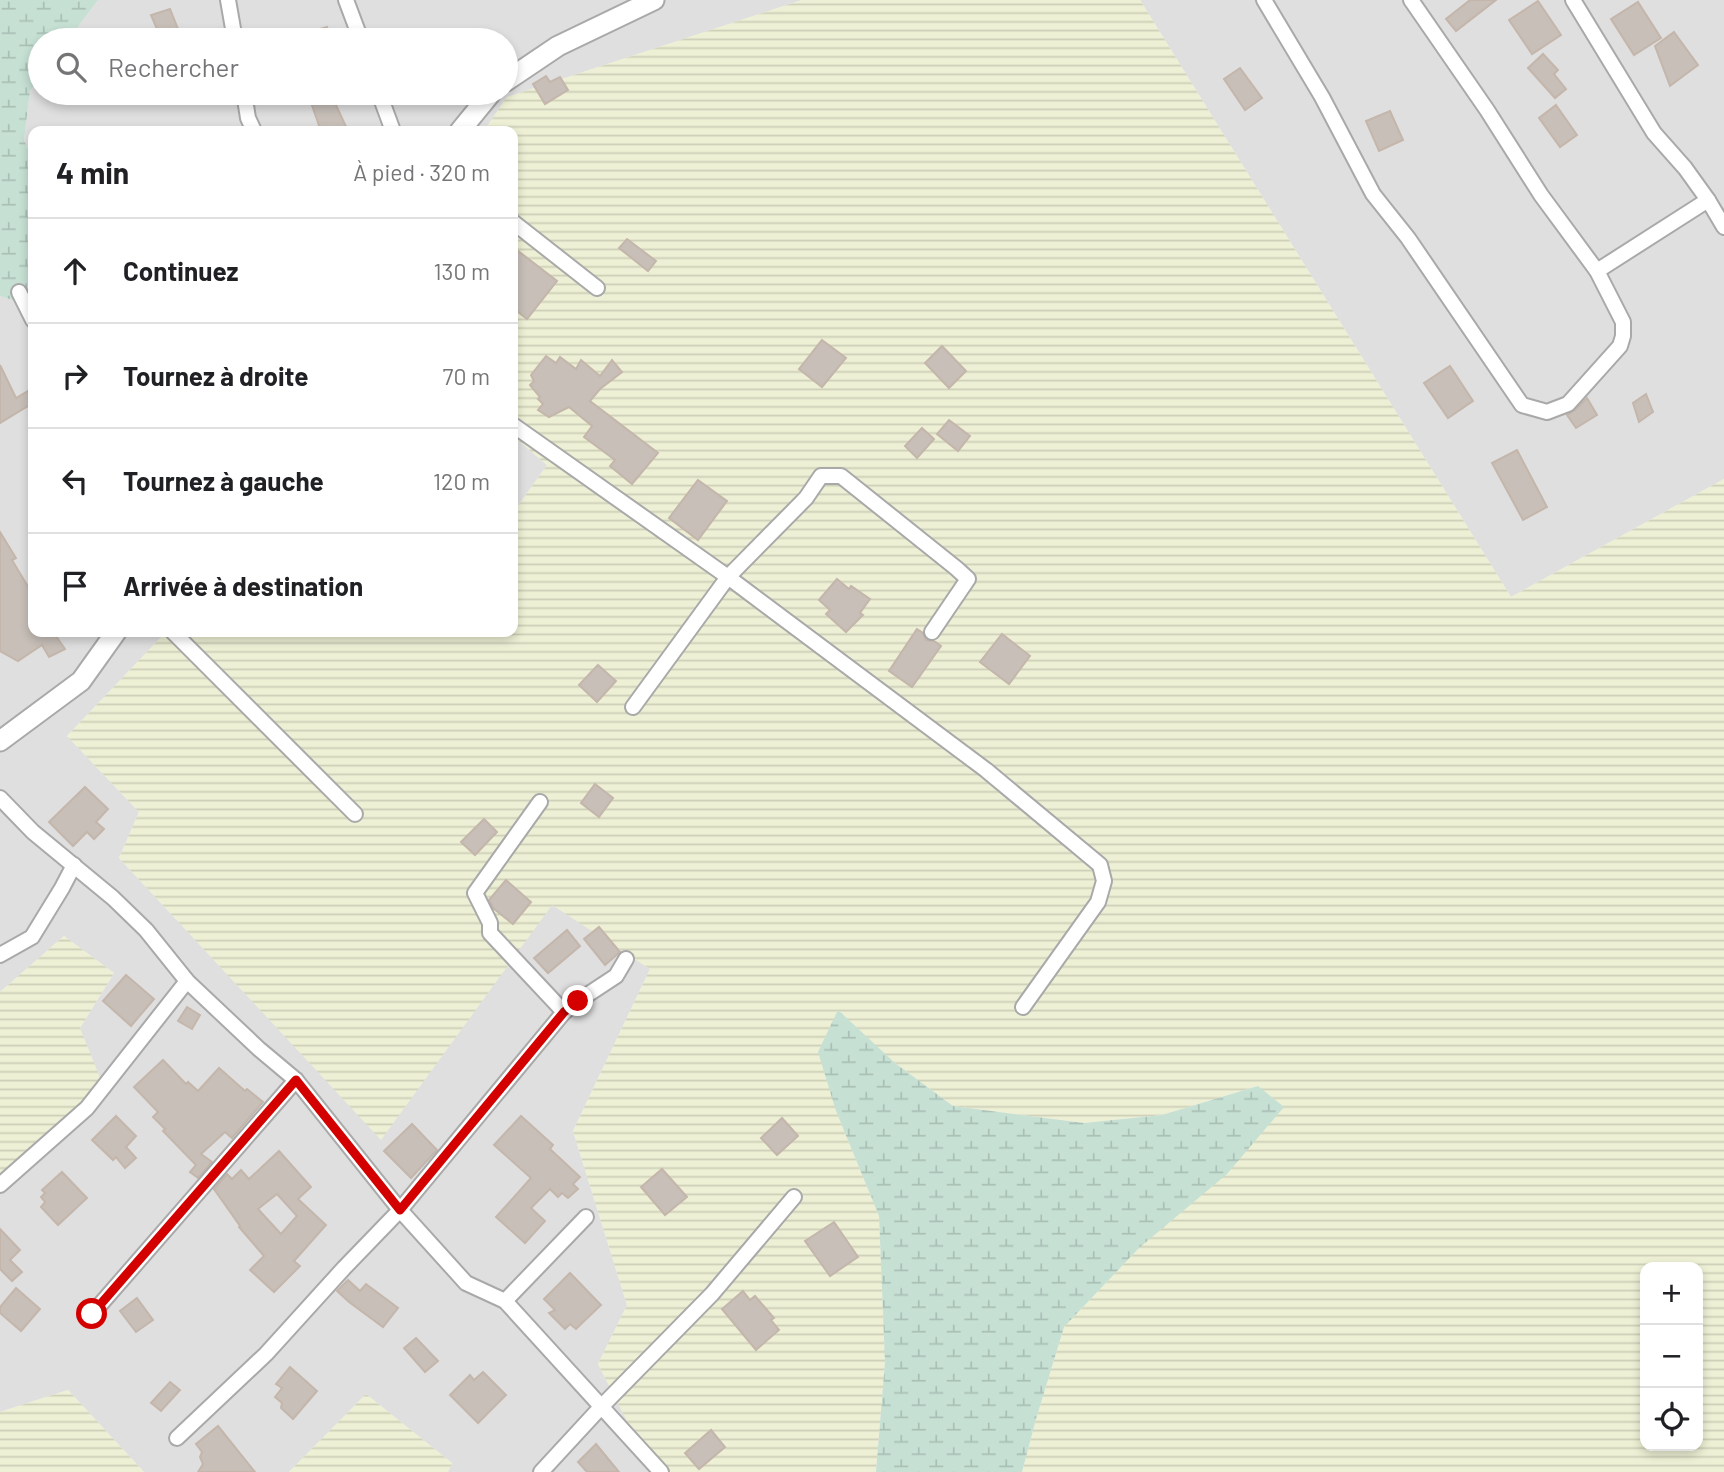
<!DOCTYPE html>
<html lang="fr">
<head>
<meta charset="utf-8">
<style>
  :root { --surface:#fff; --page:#f6f6f6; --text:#202124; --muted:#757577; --line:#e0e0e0 }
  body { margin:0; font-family:Barlow,sans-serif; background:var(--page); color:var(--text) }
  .controls { position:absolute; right:21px; bottom:21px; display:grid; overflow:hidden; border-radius:14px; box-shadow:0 4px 10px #0003 }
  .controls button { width:63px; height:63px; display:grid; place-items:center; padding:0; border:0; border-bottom:2px solid var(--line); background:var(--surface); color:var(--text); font:35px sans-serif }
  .stop { position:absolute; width:21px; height:21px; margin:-16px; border:5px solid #d40000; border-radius:50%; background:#fff }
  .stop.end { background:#d40000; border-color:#fff; box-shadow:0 2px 7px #0008 }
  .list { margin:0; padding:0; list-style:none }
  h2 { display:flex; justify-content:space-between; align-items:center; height:91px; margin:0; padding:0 28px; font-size:30px }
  h2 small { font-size:23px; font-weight:400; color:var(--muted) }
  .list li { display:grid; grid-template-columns:46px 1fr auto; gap:21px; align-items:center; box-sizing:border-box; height:105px; padding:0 28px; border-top:2px solid var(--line) }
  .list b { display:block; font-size:26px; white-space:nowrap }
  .list em { font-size:23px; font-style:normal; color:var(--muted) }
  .icon { flex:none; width:38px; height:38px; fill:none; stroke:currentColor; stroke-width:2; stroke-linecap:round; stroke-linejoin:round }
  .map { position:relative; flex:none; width:1724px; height:1472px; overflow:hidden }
  .search { position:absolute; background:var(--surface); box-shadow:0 4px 10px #0003; left:28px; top:28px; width:490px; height:77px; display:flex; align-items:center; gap:18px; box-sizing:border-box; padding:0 24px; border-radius:38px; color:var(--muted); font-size:26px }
  .panel { position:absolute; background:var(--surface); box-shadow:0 4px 10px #0003; left:28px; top:126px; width:490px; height:511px; border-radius:14px }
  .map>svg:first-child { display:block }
  .residential { fill:#e0dfdf }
  .farmland { fill:url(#farmland-rules); fill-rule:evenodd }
  .wetland { fill:url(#wetland-marsh) }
  .building { fill:#c7bfb8; stroke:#c4b6ab; stroke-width:2; fill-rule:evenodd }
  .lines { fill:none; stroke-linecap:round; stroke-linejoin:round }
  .minor-casing { stroke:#a9a9a9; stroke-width:18 }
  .tertiary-casing { stroke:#a9a9a9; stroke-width:23 }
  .minor { stroke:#fff; stroke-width:14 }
  .tertiary { stroke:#fff; stroke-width:19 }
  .route { stroke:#d40000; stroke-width:9 }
</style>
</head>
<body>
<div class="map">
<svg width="1724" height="1472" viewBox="0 0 1724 1472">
  <defs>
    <pattern id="farmland-rules" width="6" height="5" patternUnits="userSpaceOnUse" patternTransform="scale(1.75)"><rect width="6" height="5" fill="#eef0d5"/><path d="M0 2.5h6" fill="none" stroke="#ccceb7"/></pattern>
    <pattern id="wetland-marsh" width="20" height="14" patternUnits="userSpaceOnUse" patternTransform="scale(1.75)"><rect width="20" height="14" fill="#c6e0d4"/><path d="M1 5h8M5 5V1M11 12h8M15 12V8" fill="none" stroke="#aac0b6"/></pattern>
  </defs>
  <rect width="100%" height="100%" fill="#f2efe9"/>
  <g class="residential">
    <polygon points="98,0 802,0 507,97 484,131 33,131 33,161 24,140 30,91 40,78 40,93 506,93 506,40 68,40"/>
    <polygon points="1140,0 1724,0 1724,479 1511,597"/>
    <polygon points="0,296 33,307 33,632 166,632 67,736 139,812 119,858 381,1139 552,904 650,969 573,1131 627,1305 598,1364 653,1472 448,1472 452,1463 366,1394 289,1472 144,1472 68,1390 0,1412 0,1189 80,1028 114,973 64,936 0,992"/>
    <polygon points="513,436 547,465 513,513"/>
  </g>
  <g class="farmland">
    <path d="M802 0H1140L1511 597 1724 479V1472H1022L1036 1419 1064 1327 1139 1248 1258 1086 1162 1115 1084 1123 953 1106 895 1063 836 1111 879 1216 885 1362 876 1472H653L598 1364 627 1305 573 1131 650 969 552 905 381 1140 119 858 139 812 67 736 166 632H513V513L547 465 513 436V131H484L507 97ZM1645 1267H1698V1446H1645Z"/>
    <polygon points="64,936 114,973 80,1028 103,1085 0,1189 0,992"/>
    <polygon points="68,1390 144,1472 0,1472 0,1412"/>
    <polygon points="366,1394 452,1463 448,1472 289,1472"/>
  </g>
  <g class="wetland">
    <polygon points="0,0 98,0 68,40 40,40 40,78 30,91 24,140 33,161 33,307 0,296"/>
    <polygon points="838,1010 895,1063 953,1106 1084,1123 1162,1115 1258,1086 1284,1107 1227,1174 1139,1248 1064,1327 1036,1419 1022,1472 876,1472 885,1362 879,1216 836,1111 818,1052"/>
  </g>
  <g class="building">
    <polygon points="1470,0 1496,0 1456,31 1446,19"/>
    <polygon points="1538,1 1561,35 1532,54 1509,20"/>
    <polygon points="1638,2 1661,38 1634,55 1611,19"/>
    <polygon points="170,9 178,29 160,36 151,15"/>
    <polygon points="327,27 331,40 293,40 292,37"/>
    <polygon points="1674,32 1698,65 1670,86 1655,46"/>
    <polygon points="1543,54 1558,70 1554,74 1566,89 1555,98 1528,68"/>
    <polygon points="1240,68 1262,98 1245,110 1224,79"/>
    <polygon points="546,76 550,82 560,77 568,90 545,104 533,84"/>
    <polygon points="321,93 358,93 358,94 335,103 348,131 321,131 309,97"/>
    <polygon points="1556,105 1577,135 1560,147 1539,118"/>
    <polygon points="1390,111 1403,140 1379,151 1366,121"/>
    <polygon points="627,239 656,261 648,271 619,248"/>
    <polygon points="513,247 557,281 527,319 513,308"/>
    <polygon points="822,340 846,358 822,387 799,369"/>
    <polygon points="942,346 966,371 949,388 925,363"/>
    <polygon points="546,356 556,363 560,357 576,369 581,360 600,376 612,360 622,372 600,389 590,401 658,453 632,484 610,466 615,460 584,437 592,426 569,407 549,417 538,410 543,404 538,399 540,397 530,385 534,381 531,375"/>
    <polygon points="0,365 16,398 33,388 33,403 0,423"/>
    <polygon points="1450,366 1473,401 1448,418 1424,383"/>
    <polygon points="1646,394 1653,412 1639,422 1633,403"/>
    <polygon points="1587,398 1597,415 1576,428 1567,415 1575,410"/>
    <polygon points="949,420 970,436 958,451 937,434"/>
    <polygon points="922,428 934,439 917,458 905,446"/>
    <polygon points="1517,450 1547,507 1523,520 1492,463"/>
    <polygon points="698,480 727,501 698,540 669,518"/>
    <polygon points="0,532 16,558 12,560 33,595 33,632 62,632 56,636 65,649 49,657 42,645 18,661 0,651"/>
    <polygon points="837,579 849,589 851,586 870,599 860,613 863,615 846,632 826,614 830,610 819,600"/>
    <polygon points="917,629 923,633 926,640 934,641 941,646 912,687 889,671"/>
    <polygon points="1002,634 1030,656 1009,684 980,662"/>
    <polygon points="598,665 616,681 597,702 579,685"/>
    <polygon points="595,784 613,798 599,817 581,803"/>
    <polygon points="85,787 108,809 96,822 104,829 94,839 87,832 73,846 49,822"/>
    <polygon points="484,819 497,832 475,855 461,842"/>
    <polygon points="506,880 531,902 513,924 493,908 489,900"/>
    <polygon points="599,927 620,952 605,965 584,939"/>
    <polygon points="567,930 580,946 548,973 534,958"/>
    <polygon points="126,975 154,999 131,1026 103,1001"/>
    <polygon points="187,1007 200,1015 192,1029 178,1021"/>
    <polygon points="163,1060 186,1084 188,1082 198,1091 219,1068 245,1091 247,1089 263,1102 232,1138 225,1132 201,1154 212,1162 198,1178 190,1172 196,1165 163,1131 165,1129 153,1117 158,1112 134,1087"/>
    <polygon points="116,1116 136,1136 126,1147 136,1158 125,1168 116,1157 113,1160 92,1140"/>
    <polygon points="521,1116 553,1145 550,1149 580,1177 573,1184 578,1189 568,1198 562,1193 558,1197 550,1189 531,1208 545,1221 525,1243 496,1217 531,1178 494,1145"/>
    <polygon points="782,1118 798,1136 777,1155 761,1138"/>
    <polygon points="412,1124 437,1150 411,1178 384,1151"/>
    <path d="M279 1151 311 1187 298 1199 326 1225 294 1261 300 1266 274 1292 250 1270 264 1256 239 1227 240 1226 214 1189 227 1174 232 1179 241 1170 249 1179ZM277 1194 297 1216 281 1234 258 1209Z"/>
    <polygon points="662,1169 687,1197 665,1215 641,1187"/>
    <polygon points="62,1172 87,1198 58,1225 41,1207 45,1202 41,1197 45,1193 42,1190"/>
    <polygon points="834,1222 858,1257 830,1276 805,1241"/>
    <polygon points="0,1229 20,1250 10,1260 22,1272 12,1281 0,1269"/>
    <polygon points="570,1273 601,1305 576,1329 570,1324 565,1329 549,1313 555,1310 544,1299"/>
    <polygon points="348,1280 360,1291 366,1284 398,1308 383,1327 349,1302 337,1291"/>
    <polygon points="16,1288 40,1309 21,1331 0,1313 0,1307"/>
    <polygon points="743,1291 750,1300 755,1296 774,1318 771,1320 779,1330 756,1350 722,1309"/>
    <polygon points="137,1298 153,1320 136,1332 120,1311"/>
    <polygon points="416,1338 438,1361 425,1372 404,1348"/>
    <polygon points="290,1367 317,1391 293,1419 281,1408 282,1403 275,1397 282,1388 276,1384"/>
    <polygon points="483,1372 506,1395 478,1423 450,1395 470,1375 474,1380"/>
    <polygon points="170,1382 180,1390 161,1411 151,1403"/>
    <polygon points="218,1426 255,1472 198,1472 203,1464 200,1457 202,1452 196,1444"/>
    <polygon points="711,1430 725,1447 699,1469 685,1453"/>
    <polygon points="596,1444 619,1472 587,1472 578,1462"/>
  </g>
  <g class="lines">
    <g class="minor-casing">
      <g id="minor">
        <polyline points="228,0 235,40"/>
        <polyline points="346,0 361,40"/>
        <polyline points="1264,0 1322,97 1373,194 1408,238 1522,405 1547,412 1568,404 1620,346 1623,336 1623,322 1597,271 1541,195 1487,110 1411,0"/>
        <polyline points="1573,0 1654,133 1685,168 1708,200 1724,227"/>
        <polyline points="244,93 248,118 254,131"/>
        <polyline points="379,93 393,131"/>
        <polyline points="513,222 597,288"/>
        <polyline points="1597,271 1708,200"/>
        <polyline points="19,292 33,320"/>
        <polyline points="513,425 728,577 986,770 1100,865 1104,881 1098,902 1023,1007"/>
        <polyline points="173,632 355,814"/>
        <polyline points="633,707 728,577 806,498 821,476 841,476 956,568 968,579 932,632"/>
        <polyline points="0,798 33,832 113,898 146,930 187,981 259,1049 296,1080 400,1210 466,1283 505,1301 661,1472"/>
        <polyline points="0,955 32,937 62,888 74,865"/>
        <polyline points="564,1012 578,1001 616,976 626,959"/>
        <polyline points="0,1185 87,1108 187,981"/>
        <polyline points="505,1301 586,1217"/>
        <polyline points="92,1314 296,1080"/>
        <polyline points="177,1438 266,1354 344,1268 400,1210 564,1012 490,933 490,923 475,893 540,802"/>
        <polyline points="541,1472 601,1407 712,1294 794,1197"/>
      </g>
    </g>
    <g class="tertiary-casing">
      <g id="tertiary">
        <polyline points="506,81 558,46 654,0"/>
        <polyline points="460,131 491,93"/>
        <polyline points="0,741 81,681 116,632"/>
      </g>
    </g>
    <use href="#minor" class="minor"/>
    <use href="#tertiary" class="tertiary"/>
  </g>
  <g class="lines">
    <polyline class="route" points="92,1314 296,1080 400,1210 564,1012 578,1001"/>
  </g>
</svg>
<div class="controls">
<button>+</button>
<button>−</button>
<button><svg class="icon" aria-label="locate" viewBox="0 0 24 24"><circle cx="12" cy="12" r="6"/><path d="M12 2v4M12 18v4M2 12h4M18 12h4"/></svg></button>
</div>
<div class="stop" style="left:92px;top:1314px"></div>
<div class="stop end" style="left:578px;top:1001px"></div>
<div class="search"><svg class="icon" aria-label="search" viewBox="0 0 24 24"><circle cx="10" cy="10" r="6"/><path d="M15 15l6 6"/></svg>Rechercher</div>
<section class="panel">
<h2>4 min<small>À pied · 320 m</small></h2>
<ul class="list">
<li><svg class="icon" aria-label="ahead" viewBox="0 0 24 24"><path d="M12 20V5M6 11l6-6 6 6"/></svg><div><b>Continuez</b></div><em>130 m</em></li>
<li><svg class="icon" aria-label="right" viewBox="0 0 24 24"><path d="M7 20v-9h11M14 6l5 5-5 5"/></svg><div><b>Tournez à droite</b></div><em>70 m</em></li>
<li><svg class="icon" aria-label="left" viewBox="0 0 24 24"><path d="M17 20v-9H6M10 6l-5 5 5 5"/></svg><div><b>Tournez à gauche</b></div><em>120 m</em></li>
<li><svg class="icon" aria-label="arrive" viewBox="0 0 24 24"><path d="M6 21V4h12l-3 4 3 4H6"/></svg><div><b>Arrivée à destination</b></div></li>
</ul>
</section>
</div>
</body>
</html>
